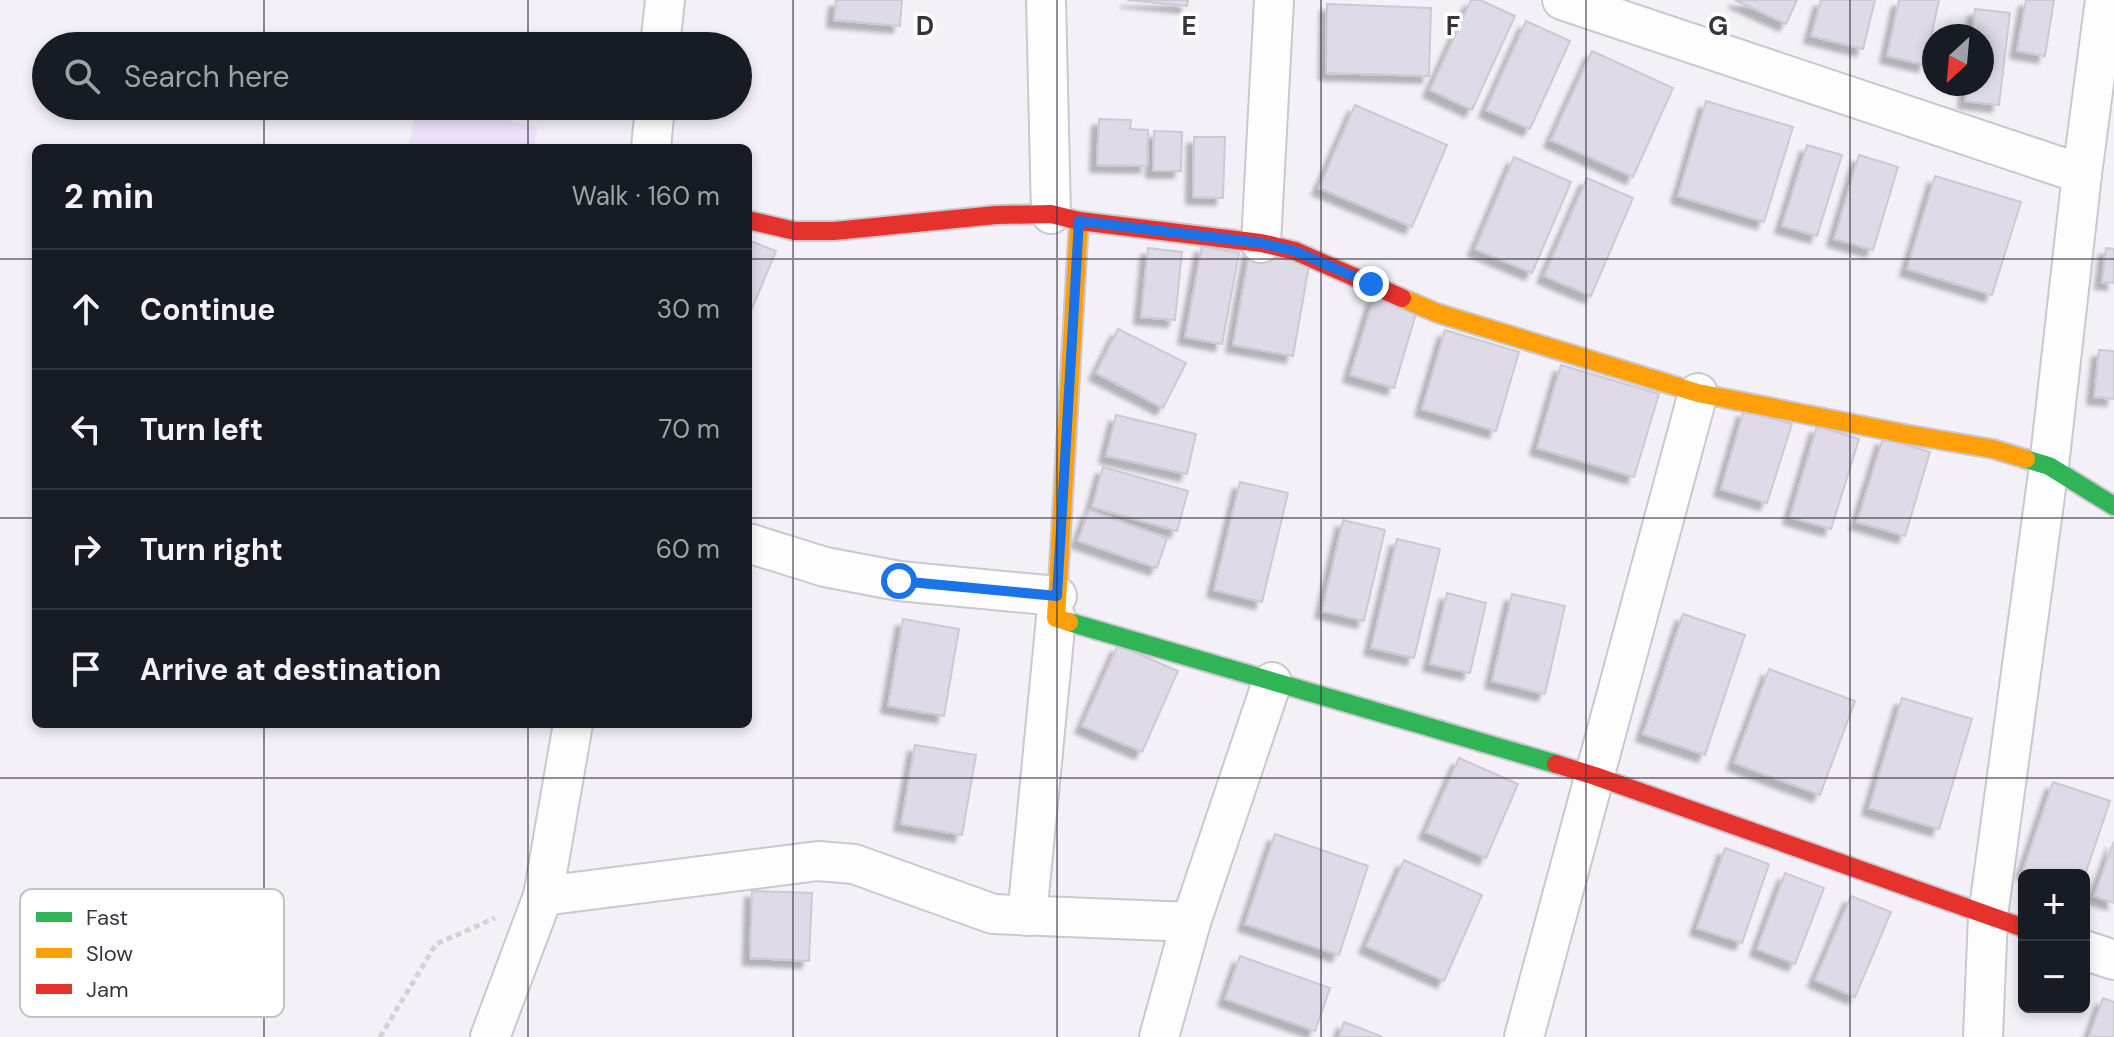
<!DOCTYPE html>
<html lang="en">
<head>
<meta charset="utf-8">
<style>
  :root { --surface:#171b24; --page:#20242c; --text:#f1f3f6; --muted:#9ea1a6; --line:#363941 }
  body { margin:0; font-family:"DM Sans",sans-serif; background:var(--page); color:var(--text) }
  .controls { position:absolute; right:24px; bottom:24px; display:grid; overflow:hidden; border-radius:12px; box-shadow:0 4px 12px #0003 }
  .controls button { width:72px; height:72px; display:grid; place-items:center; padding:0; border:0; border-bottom:2px solid var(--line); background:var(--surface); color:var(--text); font:40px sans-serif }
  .compass { position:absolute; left:1922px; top:24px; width:72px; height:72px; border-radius:50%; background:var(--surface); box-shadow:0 4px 12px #0003; rotate:206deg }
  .stop { position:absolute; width:24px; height:24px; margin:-18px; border:6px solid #1a73e8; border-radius:50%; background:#fff }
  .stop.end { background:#1a73e8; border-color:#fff; box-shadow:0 2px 8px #0008 }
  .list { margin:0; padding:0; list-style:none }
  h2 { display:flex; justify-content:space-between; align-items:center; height:104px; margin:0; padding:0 32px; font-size:34px }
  h2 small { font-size:26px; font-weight:400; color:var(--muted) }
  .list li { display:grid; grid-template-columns:52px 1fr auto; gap:24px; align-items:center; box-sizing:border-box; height:120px; padding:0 32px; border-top:2px solid var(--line) }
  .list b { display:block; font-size:30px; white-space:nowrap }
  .list em { font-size:26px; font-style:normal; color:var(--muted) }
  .icon { flex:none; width:44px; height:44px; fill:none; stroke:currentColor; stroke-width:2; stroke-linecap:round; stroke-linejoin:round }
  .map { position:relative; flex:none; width:2114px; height:1037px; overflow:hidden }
  .search { position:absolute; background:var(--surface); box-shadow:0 4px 12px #0003; left:32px; top:32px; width:720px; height:88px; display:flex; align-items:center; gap:20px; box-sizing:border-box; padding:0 28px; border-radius:44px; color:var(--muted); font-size:30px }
  .panel { position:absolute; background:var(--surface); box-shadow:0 4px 12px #0003; left:32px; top:144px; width:720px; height:584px; border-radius:12px }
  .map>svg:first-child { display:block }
  .green { fill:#ece2fb }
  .building { fill:#dfdae7; stroke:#ccc9d2; stroke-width:2; filter:url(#shadow) }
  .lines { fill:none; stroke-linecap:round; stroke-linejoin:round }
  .street-casing { stroke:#cac7cf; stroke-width:42 }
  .fast-casing { stroke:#cac7cf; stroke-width:22 }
  .slow-casing { stroke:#cac7cf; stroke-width:22 }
  .jam-casing { stroke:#cac7cf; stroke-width:22 }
  .path { stroke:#d3d2d4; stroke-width:5; stroke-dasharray:6 4; stroke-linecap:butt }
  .street { stroke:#fdfdfe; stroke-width:38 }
  .fast { stroke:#30b455; stroke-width:18 }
  .slow { stroke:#ff9f0a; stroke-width:18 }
  .jam { stroke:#e5322d; stroke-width:18 }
  .route { stroke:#1a73e8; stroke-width:10 }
  .grid { fill:none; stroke:#38333f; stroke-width:2; stroke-opacity:0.55 }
  .key { fill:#fff; stroke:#c3c2c5; stroke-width:2 }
  .key-label { font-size:22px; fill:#38333f }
  .grid-label { font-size:26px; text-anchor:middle; font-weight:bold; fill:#38333f; stroke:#fff; stroke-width:7; stroke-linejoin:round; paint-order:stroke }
</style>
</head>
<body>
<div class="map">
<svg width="2114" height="1037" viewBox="0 0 2114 1037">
  <defs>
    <filter id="shadow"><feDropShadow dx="-7" dy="7" stdDeviation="2" flood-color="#0004"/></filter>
  </defs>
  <rect width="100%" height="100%" fill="#f3f1f7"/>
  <polygon class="green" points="417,106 441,106 538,127 533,148 408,148"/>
  <g class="building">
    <polygon points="836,0 902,0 900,26 834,20"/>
    <polygon points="1127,0 1188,0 1187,6"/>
    <polygon points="1471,0 1480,0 1515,16 1472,110 1430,90"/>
    <polygon points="1735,0 1797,0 1786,24"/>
    <polygon points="1821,0 1875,0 1863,49 1811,36"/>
    <polygon points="1899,0 1939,0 1925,65 1887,56"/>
    <polygon points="2026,0 2054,0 2045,56 2017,51"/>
    <polygon points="1327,4 1431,8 1429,76 1326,73"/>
    <polygon points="1975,9 2010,13 1999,105 1965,101 1967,84 1982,84 1982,36 1972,36"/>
    <polygon points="1526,21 1570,41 1530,129 1486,110"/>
    <polygon points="1592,51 1673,88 1633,177 1551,140"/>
    <polygon points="1706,101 1793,127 1764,222 1678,196"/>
    <polygon points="1355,105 1447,145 1412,227 1319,188"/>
    <polygon points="1099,119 1131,120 1130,129 1148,130 1147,166 1097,165"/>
    <polygon points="1154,131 1182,132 1181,171 1153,171"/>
    <polygon points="1194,137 1225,137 1223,198 1193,197"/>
    <polygon points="1807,145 1842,155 1817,236 1782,226"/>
    <polygon points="1859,155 1898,167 1873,250 1834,239"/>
    <polygon points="1514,157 1571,182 1532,273 1475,249"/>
    <polygon points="1935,176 2021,202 1992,295 1907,269"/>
    <polygon points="1587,178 1633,198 1591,296 1544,276"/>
    <polygon points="748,240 776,251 748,318"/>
    <polygon points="1202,246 1239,253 1222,344 1185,337"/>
    <polygon points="1148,248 1182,252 1175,320 1141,317"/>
    <polygon points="2106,248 2114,249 2114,283 2102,282"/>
    <polygon points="1250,249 1310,260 1293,356 1233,345"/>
    <polygon points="1374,297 1417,310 1394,388 1350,375"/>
    <polygon points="1118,329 1186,363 1163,408 1096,373"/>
    <polygon points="1445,330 1519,352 1496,431 1422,409"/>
    <polygon points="2099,350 2114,351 2114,399 2094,397"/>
    <polygon points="1561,365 1659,394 1634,477 1537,448"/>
    <polygon points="1744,410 1792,424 1767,503 1721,489"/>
    <polygon points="1116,415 1196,434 1187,474 1106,456"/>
    <polygon points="1817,426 1859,439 1831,529 1790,517"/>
    <polygon points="1883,438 1930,452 1905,536 1857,522"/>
    <polygon points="1103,467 1188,491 1177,531 1092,507"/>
    <polygon points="1240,482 1288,493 1262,602 1214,590"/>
    <polygon points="1089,510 1167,538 1157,568 1078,541"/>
    <polygon points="1343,520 1385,530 1364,621 1322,611"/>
    <polygon points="1397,539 1440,549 1414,658 1371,648"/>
    <polygon points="1447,593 1486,603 1470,673 1430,664"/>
    <polygon points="1512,594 1565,606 1545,694 1492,681"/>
    <polygon points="1683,614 1745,635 1705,755 1643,734"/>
    <polygon points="903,619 959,629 944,716 888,706"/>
    <polygon points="1118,645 1178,671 1142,752 1082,726"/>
    <polygon points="1769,669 1855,701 1820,795 1734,763"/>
    <polygon points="1902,698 1972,719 1939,829 1869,808"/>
    <polygon points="915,745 976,755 962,835 901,824"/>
    <polygon points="1459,758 1518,784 1486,858 1426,832"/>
    <polygon points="2053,782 2110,801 2084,878 2084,875 2034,875 2023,871"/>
    <polygon points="1275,834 1368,866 1339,955 1245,924"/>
    <polygon points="2114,841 2114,903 2094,896"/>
    <polygon points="1725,848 1769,864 1742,943 1697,928"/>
    <polygon points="1404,860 1482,895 1444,981 1366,946"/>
    <polygon points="1785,873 1824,888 1795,964 1757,949"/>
    <polygon points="752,891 812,893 809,961 750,958"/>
    <polygon points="1851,896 1891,912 1855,997 1815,980"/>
    <polygon points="1240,956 1330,988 1315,1031 1225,999"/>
    <polygon points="2103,998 2114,1002 2114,1037 2089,1037"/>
    <polygon points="1344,1022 1383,1037 1339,1037"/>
  </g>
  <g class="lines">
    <g class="street-casing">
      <g id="street">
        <polyline points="1046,0 1051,214"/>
        <polyline points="1562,0 2082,174"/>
        <polyline points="660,46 665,0"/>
        <polyline points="651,148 655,106"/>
        <polyline points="1261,243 1274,0"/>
        <polyline points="748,543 825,567 899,581 1057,596"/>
        <polyline points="573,724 543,896 818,861 854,864 993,914 1191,922"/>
        <polyline points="1027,916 1056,618"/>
        <polyline points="2084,950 2114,960"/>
        <polyline points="490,1037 543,896"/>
        <polyline points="1159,1037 1191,922 1272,682"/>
        <polyline points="1524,1037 1698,393"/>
        <polyline points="1983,1037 1988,916 2049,466 2082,174 2105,0"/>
      </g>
    </g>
    <g class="fast-casing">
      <g id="fast">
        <polyline points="2026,459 2049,466 2114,506"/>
        <polyline points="1069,622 1556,764"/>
      </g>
    </g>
    <g class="slow-casing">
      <g id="slow">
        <polyline points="1402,298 1437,313 1698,393 1905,434 1993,449 2026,459"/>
        <polyline points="1069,622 1056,618 1079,221"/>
      </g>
    </g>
    <g class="jam-casing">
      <g id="jam">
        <polyline points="748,220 795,231 834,231 996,215 1051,214 1079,221 1261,243 1295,251 1402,298"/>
        <polyline points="1556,764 1595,776 2024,928"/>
      </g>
    </g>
    <polyline class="path" points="380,1037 436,944 495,918"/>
    <use href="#street" class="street"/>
    <use href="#fast" class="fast"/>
    <use href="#slow" class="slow"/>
    <use href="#jam" class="jam"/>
  </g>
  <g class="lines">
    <polyline class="route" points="899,581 1057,596 1079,221 1261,243 1295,251 1371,284"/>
  </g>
  <path class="grid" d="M264 0V46M528 0V46M793 0V1037M1057 0V1037M1321 0V1037M1586 0V1037M1850 0V1037M264 106V148M528 106V148M0 259H36M748 259H2114M0 518H36M748 518H2114M264 724V1037M528 724V1037M0 778H2114"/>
  <rect x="20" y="889" width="264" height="128" rx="12" class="key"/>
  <rect x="36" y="912" width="36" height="10" fill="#30b455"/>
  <rect x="36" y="948" width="36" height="10" fill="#ff9f0a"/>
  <rect x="36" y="984" width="36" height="10" fill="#e5322d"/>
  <g class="key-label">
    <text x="86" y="925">Fast</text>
    <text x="86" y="961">Slow</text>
    <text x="86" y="997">Jam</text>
  </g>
  <g class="grid-label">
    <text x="925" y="35">D</text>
    <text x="1189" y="35">E</text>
    <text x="1453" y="35">F</text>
    <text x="1718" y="35">G</text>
  </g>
</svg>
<div class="controls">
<button>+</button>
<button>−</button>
</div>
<svg class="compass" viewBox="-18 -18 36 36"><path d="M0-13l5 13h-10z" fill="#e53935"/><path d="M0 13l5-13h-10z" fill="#9ea1a6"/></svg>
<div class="stop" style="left:899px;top:581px"></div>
<div class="stop end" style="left:1371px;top:284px"></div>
<div class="search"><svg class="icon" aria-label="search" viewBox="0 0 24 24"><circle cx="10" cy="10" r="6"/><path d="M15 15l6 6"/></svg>Search here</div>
<section class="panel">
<h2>2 min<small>Walk · 160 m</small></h2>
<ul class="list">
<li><svg class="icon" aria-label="ahead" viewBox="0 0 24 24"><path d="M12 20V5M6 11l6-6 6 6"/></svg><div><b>Continue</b></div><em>30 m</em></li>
<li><svg class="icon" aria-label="left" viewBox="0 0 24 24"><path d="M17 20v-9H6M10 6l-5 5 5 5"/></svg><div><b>Turn left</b></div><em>70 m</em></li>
<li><svg class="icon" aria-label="right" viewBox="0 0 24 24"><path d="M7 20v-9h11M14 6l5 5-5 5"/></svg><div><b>Turn right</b></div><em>60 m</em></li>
<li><svg class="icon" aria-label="arrive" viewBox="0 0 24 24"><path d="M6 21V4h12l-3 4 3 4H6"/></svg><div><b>Arrive at destination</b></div></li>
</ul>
</section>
</div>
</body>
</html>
